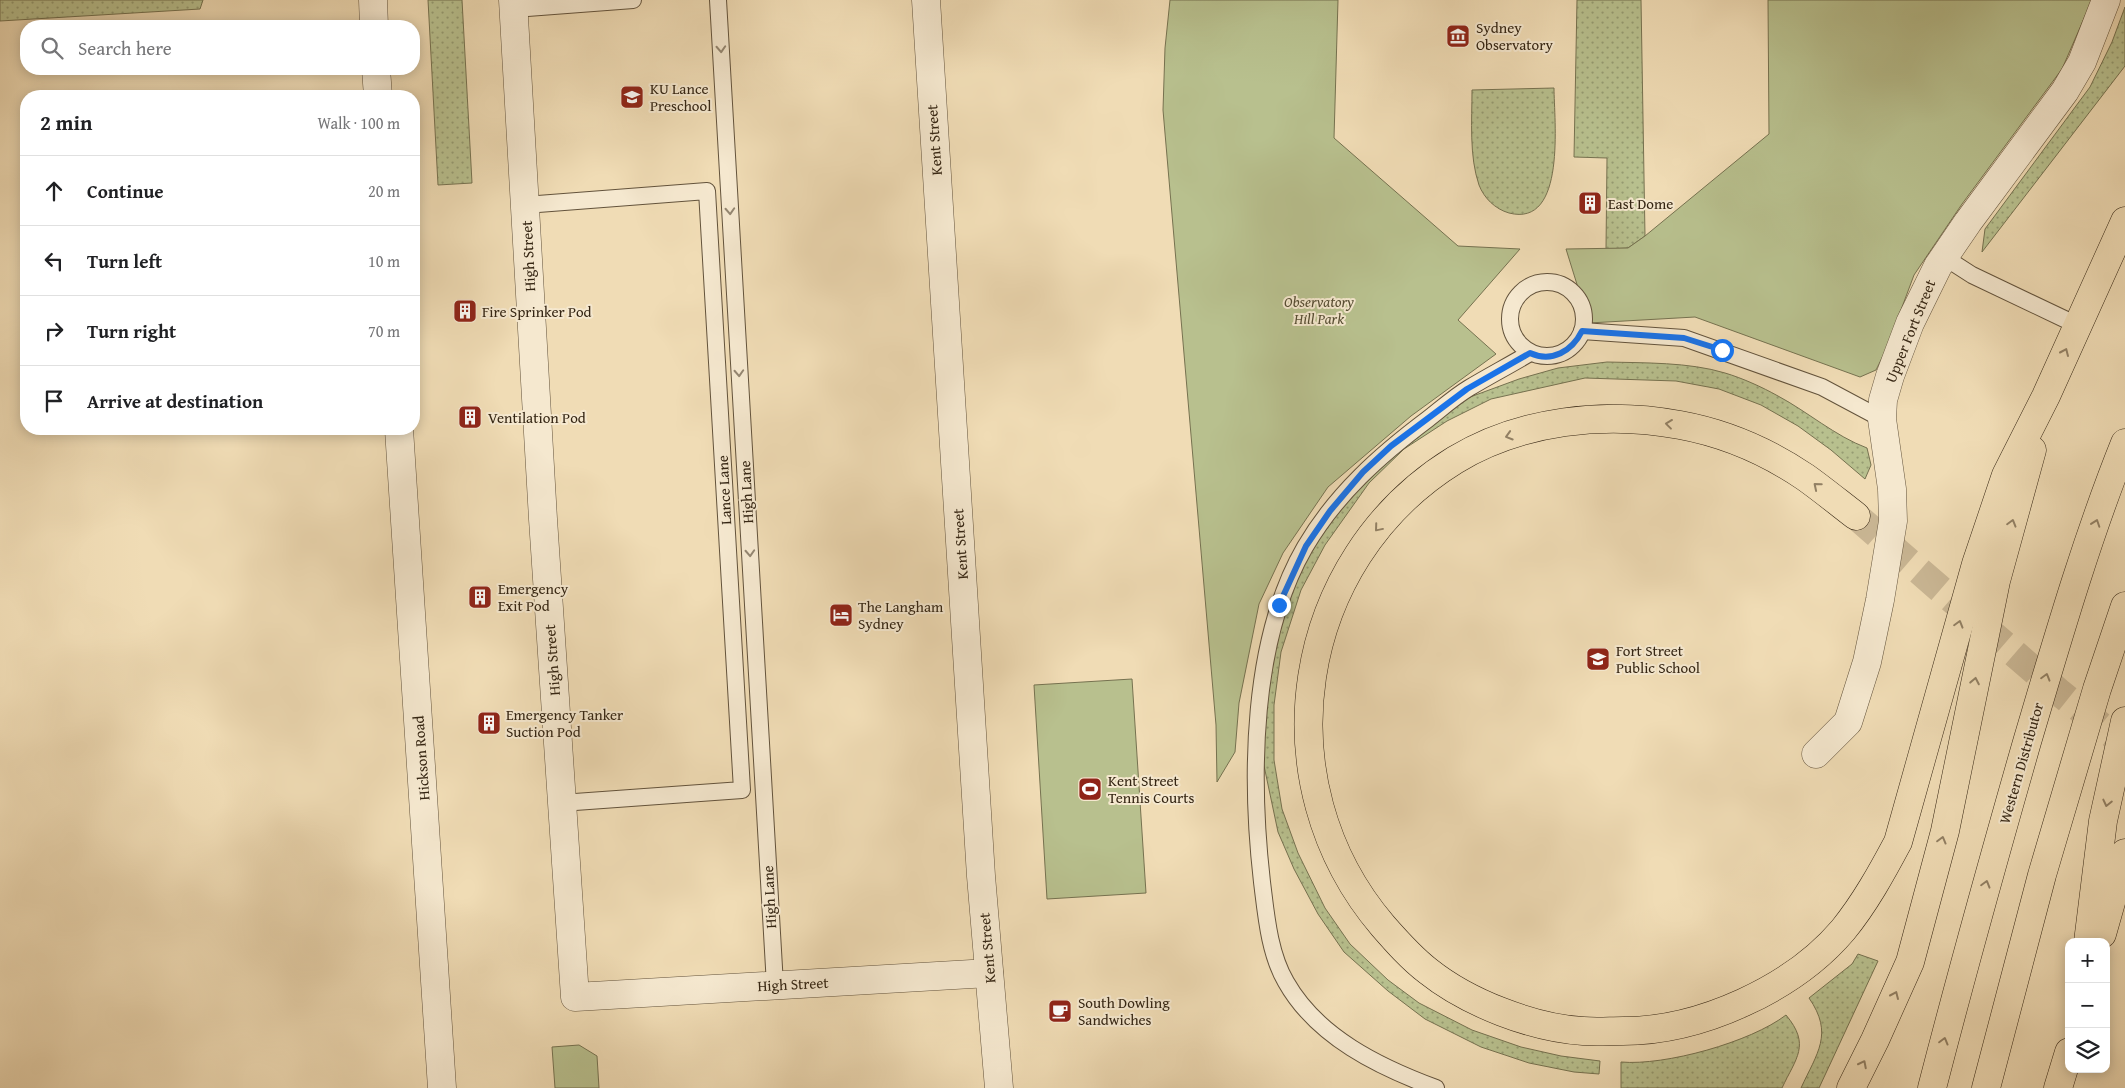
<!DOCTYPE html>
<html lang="en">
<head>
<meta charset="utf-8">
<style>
  :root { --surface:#fff; --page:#f2f2f2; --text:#202124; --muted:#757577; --line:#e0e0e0 }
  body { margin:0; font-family:"Gentium Book Plus",serif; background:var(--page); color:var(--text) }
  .controls { position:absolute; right:15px; bottom:15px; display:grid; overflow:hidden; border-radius:10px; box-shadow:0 2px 12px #0003 }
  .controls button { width:45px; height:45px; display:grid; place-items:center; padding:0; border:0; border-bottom:1px solid var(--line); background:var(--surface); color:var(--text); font:25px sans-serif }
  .stop { position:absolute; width:15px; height:15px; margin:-11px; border:4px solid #1a73e8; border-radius:50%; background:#fff }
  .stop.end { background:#1a73e8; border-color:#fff; box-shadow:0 1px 5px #0008 }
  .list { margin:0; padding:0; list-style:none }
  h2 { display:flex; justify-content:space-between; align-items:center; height:65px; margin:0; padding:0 20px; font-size:21px }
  h2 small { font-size:16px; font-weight:400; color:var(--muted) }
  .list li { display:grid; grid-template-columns:32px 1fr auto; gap:15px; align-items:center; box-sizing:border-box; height:70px; padding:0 20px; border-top:1px solid var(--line) }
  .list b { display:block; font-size:19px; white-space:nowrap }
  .list em { font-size:16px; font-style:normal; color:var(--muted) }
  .icon { flex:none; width:28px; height:28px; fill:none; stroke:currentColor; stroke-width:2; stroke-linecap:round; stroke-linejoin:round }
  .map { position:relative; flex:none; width:2125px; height:1088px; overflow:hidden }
  .search { position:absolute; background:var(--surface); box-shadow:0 2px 12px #0003; left:20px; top:20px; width:400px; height:55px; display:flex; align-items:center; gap:12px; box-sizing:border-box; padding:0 18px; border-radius:20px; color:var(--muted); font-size:19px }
  .panel { position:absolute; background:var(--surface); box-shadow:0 2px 12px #0003; left:20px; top:90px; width:400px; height:345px; border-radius:20px }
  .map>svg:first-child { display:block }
  .grass { fill:url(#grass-dots); stroke:#767250 }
  .park { fill:#b8c08e; stroke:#767250 }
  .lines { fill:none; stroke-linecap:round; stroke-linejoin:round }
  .motorway-tunnel { stroke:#cab795; stroke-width:28; stroke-dasharray:28 14; stroke-linecap:butt }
  .service-casing { stroke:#63533c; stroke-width:18 }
  .minor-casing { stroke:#63533c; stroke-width:29 }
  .tertiary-casing { stroke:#63533c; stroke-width:29 }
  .motorway-casing { stroke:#342513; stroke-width:29 }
  .service { stroke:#f5e8cf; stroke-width:16 }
  .minor { stroke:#f5e8cf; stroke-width:28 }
  .tertiary { stroke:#f5e8cf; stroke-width:28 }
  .motorway { stroke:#f0dcb5; stroke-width:28 }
  .oneway { stroke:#948671 }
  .oneway2 { stroke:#928064 }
  .route { stroke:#1a73e8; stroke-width:6 }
  .labels { text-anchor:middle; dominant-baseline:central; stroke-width:4; stroke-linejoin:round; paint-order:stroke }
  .poi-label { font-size:15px; fill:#342513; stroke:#f5e8cf; text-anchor:start }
  .street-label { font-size:15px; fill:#342513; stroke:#f5e8cf }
  .park-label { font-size:15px; font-style:italic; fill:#554c32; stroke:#f5e8cf }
</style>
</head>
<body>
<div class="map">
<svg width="2125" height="1088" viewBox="0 0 2125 1088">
  <defs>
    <pattern id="grass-dots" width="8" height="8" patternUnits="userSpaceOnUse" patternTransform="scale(1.25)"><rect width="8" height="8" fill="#b8c08e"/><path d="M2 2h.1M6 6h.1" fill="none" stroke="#969c73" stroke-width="1.8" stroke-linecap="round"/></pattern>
  </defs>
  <rect width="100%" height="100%" fill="#f0dcb5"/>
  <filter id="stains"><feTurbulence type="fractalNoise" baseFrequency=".004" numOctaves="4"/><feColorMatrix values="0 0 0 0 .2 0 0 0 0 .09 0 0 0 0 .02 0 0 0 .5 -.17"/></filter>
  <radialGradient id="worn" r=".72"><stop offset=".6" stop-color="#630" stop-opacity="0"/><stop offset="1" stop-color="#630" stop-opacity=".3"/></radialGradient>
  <g class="grass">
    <polygon points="0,0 203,0 200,9 0,21"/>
    <polygon points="428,0 462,0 472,183 438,185"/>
    <polygon points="1577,0 1641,0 1645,236 1628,248 1606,249 1607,158 1574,157"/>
    <polygon points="2125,7 2125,66 1982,252 1985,229 2090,87 2112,42"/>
    <path d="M1554 88C1554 119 1567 228 1509 213 1495 209 1484 198 1479 185 1469 156 1472 120 1472 90Z"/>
    <path d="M1607 362C1644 363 1689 362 1725 373 1742 378 1762 387 1778 396 1808 412 1835 436 1867 448L1871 465 1865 479 1831 450 1798 426 1761 405 1719 389 1676 381 1585 378 1491 399 1447 421 1404 449 1369 483 1325 545 1301 590 1281 652 1274 705V760L1282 809 1298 853 1325 908 1350 944 1388 980 1419 1003 1472 1030 1521 1047 1561 1056 1600 1061 1599 1074 1574 1072 1529 1063 1481 1047 1425 1019 1388 991 1344 952 1318 914 1294 869 1278 832 1263 761V711L1284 597 1348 484 1462 400 1519 379 1558 368Z"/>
    <path d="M1858 954 1878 961 1819 1088H1801C1817 1053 1834 1034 1809 998L1852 964Z"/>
    <path d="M1786 1015C1811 1045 1796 1058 1782 1088H1621V1062C1665 1066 1751 1042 1786 1015Z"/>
  </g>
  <g class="park">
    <polygon points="1170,0 1338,0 1334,138 1458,246 1520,249 1458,320 1496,354 1411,416 1328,487 1283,553 1259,604 1239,703 1235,752 1217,782 1216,725 1163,110 1165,48"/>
    <polygon points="1768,0 2092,0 2062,69 1962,204 1914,275 1886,350 1876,370 1860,377 1695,317 1589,323 1566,249 1628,248 1645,236 1769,134"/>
    <polygon points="1132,679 1146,893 1047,899 1034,685"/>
    <polygon points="579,1045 597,1056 599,1088 555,1088 552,1047"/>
  </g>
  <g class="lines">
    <polyline class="motorway-tunnel" points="1856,516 2060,693 2125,745"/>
    <g class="service-casing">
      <g id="service">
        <polyline points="718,0 775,985"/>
        <polyline points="514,9 633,0"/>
        <polyline points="525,205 707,191 742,790 561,803"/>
        <polyline points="1944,257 1972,275 2077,325"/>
        <circle cx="1547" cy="319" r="37"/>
        <polyline points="1582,331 1684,338 1822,387 1882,419"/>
        <path d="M1436 1088C1379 1067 1317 1037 1286 982 1269 953 1266 914 1262 882 1250 777 1251 640 1305 547 1336 494 1380 455 1428 419 1441 409 1454 397 1469 388 1489 376 1510 365 1530 353"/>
      </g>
    </g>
    <g class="minor-casing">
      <g id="minor">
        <polyline points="513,0 543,519 575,997 989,973"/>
        <polyline points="926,0 981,876 999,1088"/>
        <polyline points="1816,754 1848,722 1867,662 1880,600 1893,521 1892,489 1882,419 1883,400 1890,376 1910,323 1938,266 1968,222 2065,91 2082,62 2106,0"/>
      </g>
    </g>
    <g class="tertiary-casing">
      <g id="tertiary">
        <polyline points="373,0 374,26"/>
        <polyline points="376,69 378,96"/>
        <polyline points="399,429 442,1088"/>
      </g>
    </g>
    <g class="motorway-casing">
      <g id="motorway">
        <path d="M1856 516C1839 503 1822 489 1805 477 1768 452 1724 433 1680 425 1605 411 1521 420 1455 460 1293 560 1260 782 1383 926 1397 942 1411 958 1428 971 1468 1003 1533 1028 1583 1031 1596 1032 1610 1031 1623 1031 1700 1031 1793 989 1843 930 1865 903 1882 872 1898 842L1976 564 2006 475 2046 396 2125 221"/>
        <polyline points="2102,934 2125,853"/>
        <polyline points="2088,942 2103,821 2125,721"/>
        <polyline points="1851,1088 1875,1040 1910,962 1945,831 1996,581 2032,450"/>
        <path d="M1932 1088C1962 972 1994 857 2027 742 2057 641 2086 540 2125 443"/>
        <polyline points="1986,1088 2042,875 2097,689 2125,606"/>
        <polyline points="2058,1088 2069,1052"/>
      </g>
    </g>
    <use href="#service" class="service"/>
    <use href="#minor" class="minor"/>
    <use href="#tertiary" class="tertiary"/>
    <use href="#motorway" class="motorway"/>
  </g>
  <defs><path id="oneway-chevron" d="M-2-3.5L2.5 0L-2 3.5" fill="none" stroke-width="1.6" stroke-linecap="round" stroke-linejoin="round" transform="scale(1.25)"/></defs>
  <g class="oneway">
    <use href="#oneway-chevron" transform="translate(721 49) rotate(87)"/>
    <use href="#oneway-chevron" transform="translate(730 211) rotate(87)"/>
    <use href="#oneway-chevron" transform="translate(739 373) rotate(87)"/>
    <use href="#oneway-chevron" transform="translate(750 553) rotate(87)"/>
  </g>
  <g class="oneway2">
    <use href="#oneway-chevron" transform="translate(2065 352) rotate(-66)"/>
    <use href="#oneway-chevron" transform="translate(1669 424) rotate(-173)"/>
    <use href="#oneway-chevron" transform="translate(1509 436) rotate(163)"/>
    <use href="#oneway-chevron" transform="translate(1817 486) rotate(-140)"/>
    <use href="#oneway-chevron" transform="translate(2012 523) rotate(-74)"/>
    <use href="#oneway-chevron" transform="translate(2096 523) rotate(-71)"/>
    <use href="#oneway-chevron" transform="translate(1378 528) rotate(130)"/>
    <use href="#oneway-chevron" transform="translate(1959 624) rotate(-74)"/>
    <use href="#oneway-chevron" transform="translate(2046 677) rotate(-74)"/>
    <use href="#oneway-chevron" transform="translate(1975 681) rotate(-79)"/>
    <use href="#oneway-chevron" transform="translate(2107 803) rotate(103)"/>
    <use href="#oneway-chevron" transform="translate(1942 840) rotate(-75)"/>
    <use href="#oneway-chevron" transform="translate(1986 884) rotate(-74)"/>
    <use href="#oneway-chevron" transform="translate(1895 995) rotate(-66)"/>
    <use href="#oneway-chevron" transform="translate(1944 1041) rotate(-75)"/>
    <use href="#oneway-chevron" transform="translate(1863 1064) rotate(-63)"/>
  </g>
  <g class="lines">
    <path class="route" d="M1279 605 1306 546 1330 511 1363 472 1391 446 1467 389 1530 353C1552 363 1572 351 1582 331L1684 338 1722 350"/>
  </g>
  <defs>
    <g id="museum-square" transform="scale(1.25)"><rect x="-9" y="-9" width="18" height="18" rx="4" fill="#8f2418" stroke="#f5e8cf"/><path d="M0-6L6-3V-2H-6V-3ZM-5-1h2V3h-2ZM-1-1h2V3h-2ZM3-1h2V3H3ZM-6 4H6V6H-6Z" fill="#fff"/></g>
    <g id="school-square" transform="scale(1.25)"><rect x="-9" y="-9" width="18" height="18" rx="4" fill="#8f2418" stroke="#f5e8cf"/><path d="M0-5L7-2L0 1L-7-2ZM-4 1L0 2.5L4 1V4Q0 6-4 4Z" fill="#fff"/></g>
    <g id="building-square" transform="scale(1.25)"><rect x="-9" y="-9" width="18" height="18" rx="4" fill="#8f2418" stroke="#f5e8cf"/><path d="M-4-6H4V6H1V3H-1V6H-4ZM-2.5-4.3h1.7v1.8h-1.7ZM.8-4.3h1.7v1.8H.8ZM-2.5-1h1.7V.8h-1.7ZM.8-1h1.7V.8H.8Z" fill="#fff"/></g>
    <g id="hotel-square" transform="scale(1.25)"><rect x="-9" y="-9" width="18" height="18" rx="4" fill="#8f2418" stroke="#f5e8cf"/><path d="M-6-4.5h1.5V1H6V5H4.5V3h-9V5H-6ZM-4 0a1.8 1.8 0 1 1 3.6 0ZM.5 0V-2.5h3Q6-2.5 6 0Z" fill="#fff"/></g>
    <g id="stadium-square" transform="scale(1.25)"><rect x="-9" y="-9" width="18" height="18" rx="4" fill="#8f2418" stroke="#f5e8cf"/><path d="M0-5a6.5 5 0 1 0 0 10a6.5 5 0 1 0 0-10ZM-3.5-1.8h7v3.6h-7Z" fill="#fff"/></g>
    <g id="cafe-square" transform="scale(1.25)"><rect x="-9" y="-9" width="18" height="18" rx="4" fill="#8f2418" stroke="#f5e8cf"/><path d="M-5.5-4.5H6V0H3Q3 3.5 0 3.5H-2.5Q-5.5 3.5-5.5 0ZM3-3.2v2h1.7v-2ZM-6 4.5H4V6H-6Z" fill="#fff"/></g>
  </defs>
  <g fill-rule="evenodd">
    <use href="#museum-square" x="1458" y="36"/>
    <use href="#school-square" x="632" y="97"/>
    <use href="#building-square" x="1590" y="203"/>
    <use href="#building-square" x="465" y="311"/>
    <use href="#building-square" x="470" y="417"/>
    <use href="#building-square" x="480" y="597"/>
    <use href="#hotel-square" x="841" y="615"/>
    <use href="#school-square" x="1598" y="659"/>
    <use href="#building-square" x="489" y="723"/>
    <use href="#stadium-square" x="1090" y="789"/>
    <use href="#cafe-square" x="1060" y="1011"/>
  </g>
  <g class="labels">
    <g class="poi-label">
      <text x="1476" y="27">Sydney<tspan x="1476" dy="17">Observatory</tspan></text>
      <text x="650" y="88">KU Lance<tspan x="650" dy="17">Preschool</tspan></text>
      <text x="1608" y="203">East Dome</text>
      <text x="482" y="311">Fire Sprinker Pod</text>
      <text x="488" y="417">Ventilation Pod</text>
      <text x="498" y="588">Emergency<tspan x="498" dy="17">Exit Pod</tspan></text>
      <text x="858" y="606">The Langham<tspan x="858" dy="17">Sydney</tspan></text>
      <text x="1616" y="650">Fort Street<tspan x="1616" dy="17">Public School</tspan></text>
      <text x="506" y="714">Emergency Tanker<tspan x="506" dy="17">Suction Pod</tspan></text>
      <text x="1108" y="780">Kent Street<tspan x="1108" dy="17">Tennis Courts</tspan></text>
      <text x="1078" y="1002">South Dowling<tspan x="1078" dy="17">Sandwiches</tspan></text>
    </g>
    <g class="street-label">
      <text transform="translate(934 140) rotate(-94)">Kent Street</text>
      <text transform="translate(528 256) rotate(-93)">High Street</text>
      <text transform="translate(1910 331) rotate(-68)">Upper Fort Street</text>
      <text transform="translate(724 490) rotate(-93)">Lance Lane</text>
      <text transform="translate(746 492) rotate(-93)">High Lane</text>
      <text transform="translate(960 544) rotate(-94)">Kent Street</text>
      <text transform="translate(552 660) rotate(-94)">High Street</text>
      <text transform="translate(421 758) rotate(-94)">Hickson Road</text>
      <text transform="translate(2021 763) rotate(-74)">Western Distributor</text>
      <text transform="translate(769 897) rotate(-93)">High Lane</text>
      <text transform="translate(987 948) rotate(-95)">Kent Street</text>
      <text transform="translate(793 984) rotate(-3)">High Street</text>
    </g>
    <g class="park-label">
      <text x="1319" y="301">Observatory<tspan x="1319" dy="17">Hill Park</tspan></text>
    </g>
  </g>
  <rect width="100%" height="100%" filter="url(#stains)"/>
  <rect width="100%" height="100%" fill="url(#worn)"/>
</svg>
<div class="controls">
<button>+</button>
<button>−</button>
<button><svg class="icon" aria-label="layers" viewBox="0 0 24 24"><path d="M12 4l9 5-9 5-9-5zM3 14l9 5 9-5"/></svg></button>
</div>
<div class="stop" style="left:1722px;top:350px"></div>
<div class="stop end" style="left:1279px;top:605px"></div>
<div class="search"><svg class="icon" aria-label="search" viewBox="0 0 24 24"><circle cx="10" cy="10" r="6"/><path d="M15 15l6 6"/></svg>Search here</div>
<section class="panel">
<h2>2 min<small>Walk · 100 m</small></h2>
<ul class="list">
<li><svg class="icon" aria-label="ahead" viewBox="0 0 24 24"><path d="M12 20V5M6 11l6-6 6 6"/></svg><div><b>Continue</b></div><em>20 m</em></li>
<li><svg class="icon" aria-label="left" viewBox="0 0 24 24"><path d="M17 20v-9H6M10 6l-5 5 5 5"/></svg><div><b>Turn left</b></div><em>10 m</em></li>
<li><svg class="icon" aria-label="right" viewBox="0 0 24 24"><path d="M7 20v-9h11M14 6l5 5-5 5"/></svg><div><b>Turn right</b></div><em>70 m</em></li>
<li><svg class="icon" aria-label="arrive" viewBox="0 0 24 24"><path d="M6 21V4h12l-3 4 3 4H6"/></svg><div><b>Arrive at destination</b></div></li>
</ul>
</section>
</div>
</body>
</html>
